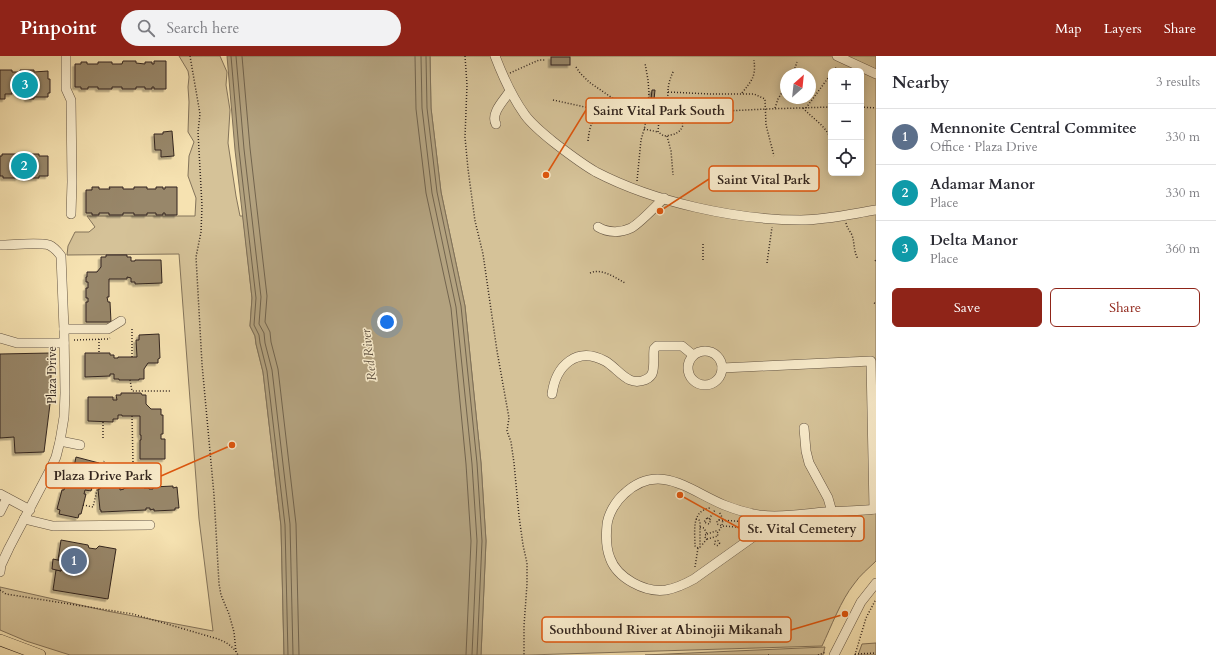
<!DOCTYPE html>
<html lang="en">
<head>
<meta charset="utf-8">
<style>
  :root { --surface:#fff; --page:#f2f2f3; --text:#2b2b33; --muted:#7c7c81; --line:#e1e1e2; --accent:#8f2418 }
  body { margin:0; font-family:Cardo,serif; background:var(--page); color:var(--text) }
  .controls { position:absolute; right:12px; top:12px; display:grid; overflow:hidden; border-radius:6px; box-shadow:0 2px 10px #0003 }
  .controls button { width:36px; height:36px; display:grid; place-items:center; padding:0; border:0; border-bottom:1px solid var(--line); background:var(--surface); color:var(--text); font:20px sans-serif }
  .compass { position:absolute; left:780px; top:12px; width:36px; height:36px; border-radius:50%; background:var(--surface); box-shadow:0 2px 10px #0003; rotate:27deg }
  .you { position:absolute; left:387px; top:266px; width:14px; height:14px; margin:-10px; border:3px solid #fff; border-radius:50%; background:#1a73e8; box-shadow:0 0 0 6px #1a73e833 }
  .badge { display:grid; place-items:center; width:26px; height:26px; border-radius:50%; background:var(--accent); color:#fff; font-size:13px; font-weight:700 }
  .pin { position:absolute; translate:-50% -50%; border:2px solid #fff; box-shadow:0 1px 4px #0006 }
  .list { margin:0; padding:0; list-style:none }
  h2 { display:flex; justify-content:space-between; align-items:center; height:52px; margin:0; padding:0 16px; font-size:17px }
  h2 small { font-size:13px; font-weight:400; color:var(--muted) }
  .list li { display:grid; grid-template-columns:26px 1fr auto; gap:12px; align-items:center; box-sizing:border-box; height:56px; padding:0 16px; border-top:1px solid var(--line) }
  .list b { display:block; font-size:15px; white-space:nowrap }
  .list p { margin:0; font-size:13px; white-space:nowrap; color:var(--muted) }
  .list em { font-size:13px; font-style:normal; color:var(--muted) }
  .actions { display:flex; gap:8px; padding:12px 16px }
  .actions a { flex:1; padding:9px 0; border:1px solid var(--accent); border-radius:6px; text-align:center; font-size:14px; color:var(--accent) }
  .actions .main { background:var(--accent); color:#fff }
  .icon { flex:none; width:22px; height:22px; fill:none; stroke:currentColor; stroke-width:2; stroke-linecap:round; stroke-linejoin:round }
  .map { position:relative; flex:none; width:876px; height:599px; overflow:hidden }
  header { display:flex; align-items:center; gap:24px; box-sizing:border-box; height:56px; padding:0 20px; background:var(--accent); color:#fff }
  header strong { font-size:19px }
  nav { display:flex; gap:22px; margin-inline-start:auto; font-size:14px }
  .search { width:280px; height:36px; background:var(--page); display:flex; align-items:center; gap:10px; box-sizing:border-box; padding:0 14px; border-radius:22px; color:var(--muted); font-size:15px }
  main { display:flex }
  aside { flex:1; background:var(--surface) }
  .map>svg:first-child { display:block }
  .green { fill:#d5c298; stroke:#84745b; fill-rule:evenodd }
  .water { fill:#b3a27f; stroke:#7f7058 }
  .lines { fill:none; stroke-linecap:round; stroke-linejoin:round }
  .shore { stroke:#72644e; stroke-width:1 }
  .building { fill:#98876a; stroke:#32251e; filter:url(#shadow) }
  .minor-casing { stroke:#635443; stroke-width:10 }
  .major-casing { stroke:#32251e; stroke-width:12 }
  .path { stroke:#32251e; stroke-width:1.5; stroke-dasharray:1 2; stroke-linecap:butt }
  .minor { stroke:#f9eccc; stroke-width:9 }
  .major { stroke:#f6e2b1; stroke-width:11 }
  .labels { text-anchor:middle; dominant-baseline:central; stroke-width:3; stroke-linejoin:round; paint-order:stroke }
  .street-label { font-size:12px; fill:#32251e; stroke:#f9eccc }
  .water-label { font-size:13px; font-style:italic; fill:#5f5140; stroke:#f9eccc }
  .leader { fill:none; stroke:#df560d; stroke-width:1.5 }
  .callout-dot { fill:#df560d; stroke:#f9eccc; stroke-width:1.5 }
  .callout { fill:#f9eccc; stroke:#df560d; stroke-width:1.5 }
  .callout-label { font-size:13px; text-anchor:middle; font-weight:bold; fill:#32251e }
</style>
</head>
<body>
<header>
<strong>Pinpoint</strong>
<div class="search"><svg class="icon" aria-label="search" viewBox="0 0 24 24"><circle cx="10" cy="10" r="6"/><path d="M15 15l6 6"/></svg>Search here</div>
<nav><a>Map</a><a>Layers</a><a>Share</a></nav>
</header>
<main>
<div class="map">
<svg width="876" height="599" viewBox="0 0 876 599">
  <defs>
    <filter id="shadow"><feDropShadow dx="-2.5" dy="2.5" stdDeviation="0" flood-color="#0004"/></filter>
  </defs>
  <rect width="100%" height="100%" fill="#f6e2b1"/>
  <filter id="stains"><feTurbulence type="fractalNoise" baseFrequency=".005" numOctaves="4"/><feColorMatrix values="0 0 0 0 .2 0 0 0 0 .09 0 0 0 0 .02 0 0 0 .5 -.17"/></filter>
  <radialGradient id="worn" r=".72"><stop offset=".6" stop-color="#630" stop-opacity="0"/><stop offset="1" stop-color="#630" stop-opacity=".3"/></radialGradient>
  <g class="green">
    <polygon points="179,0 220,0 227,16 226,29 230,54 228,87 236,140 240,160 243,160 252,242 250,270 255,280 256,288 263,316 281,470 284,599 70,599 26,585 0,574 0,531 107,555 213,575 199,463 179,198 67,199 68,190 75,176 89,176 95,171 87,160 195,160 196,142 188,120 189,100 194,86 188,76 189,46 188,31 189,21 188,15"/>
    <path d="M430 0H876V505C868 513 860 519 854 528 841 544 831 571 822 590L528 599H481L486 485 481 407 465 250 441 136 431 52ZM831 15H861V117H831ZM786 18H810V42H786Z"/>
    <polygon points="876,587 876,599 858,599 862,588"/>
    <polygon points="825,591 823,599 645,599"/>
  </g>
  <polygon class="water" points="227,0 430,0 431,52 441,136 465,250 481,407 486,485 481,599 284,599 281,470 263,316 256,288 255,280 250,270 252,242 235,94"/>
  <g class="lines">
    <g class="shore">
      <polyline points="231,0 239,94 256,242 254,269 259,279 260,287 267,315 285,469 288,599"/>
      <polyline points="236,0 244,93 261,241 259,268 264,277 265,287 272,314 290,468 293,599"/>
      <polyline points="242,0 250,92 267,240 265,266 270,276 271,286 278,313 296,468 299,599"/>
      <polyline points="415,0 416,53 426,137 451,252 466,408 471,485 466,599"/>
      <polyline points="421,0 422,52 432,137 456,251 472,408 477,485 472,599"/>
      <polyline points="426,0 427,52 437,136 461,250 477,407 482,485 477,599"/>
    </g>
  </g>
  <g class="building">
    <rect x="551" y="1" width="19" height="8"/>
    <polygon points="123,5 136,5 136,7 145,8 145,6 152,6 152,8 154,8 154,5 166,5 166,33 154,33 154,31 152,31 152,33 145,33 145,31 136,31 136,33 122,33 122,31 112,31 112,33 98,33 98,31 88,31 88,33 81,33 81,31 75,31 75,8 81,8 81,6 87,6 87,8 98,8 98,6 112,6 112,8 122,8"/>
    <polygon points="0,14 12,14 12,16 20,16 20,14 34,14 34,16 48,15 48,23 50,23 50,37 48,37 48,41 34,41 34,43 27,43 27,38 21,38 21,36 12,36 12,38 5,38 5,43 0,43"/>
    <polygon points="652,34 655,34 653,53 650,52"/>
    <polygon points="172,75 174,100 161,101 161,94 155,94 154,78 163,78 163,76"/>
    <polygon points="2,98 17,98 17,100 24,100 24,98 39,98 39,100 48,100 48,120 39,120 39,122 24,122 25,120 18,120 18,122 3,122 3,120 0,120 0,100 2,100"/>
    <polygon points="92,131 99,131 99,133 110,133 109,131 123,131 123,133 134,133 134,131 147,131 147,133 156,133 156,131 163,131 163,133 165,133 165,131 177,131 177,159 165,159 165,157 163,157 163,159 156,159 156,157 147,157 147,159 134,159 134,157 123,157 123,159 109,159 109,157 99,157 99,159 92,159 92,157 86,157 86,134 92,134"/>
    <polygon points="106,199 127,199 127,201 131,201 131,205 135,205 135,204 161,204 162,227 135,228 135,226 131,226 131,222 127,221 127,223 109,223 109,241 107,241 108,246 110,246 111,266 86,266 86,246 88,246 88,242 86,242 86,232 88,232 88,226 86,226 86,221 87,221 87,216 97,216 101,211 101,201 106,201"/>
    <polygon points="159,278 160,302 158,303 158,307 148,307 144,313 144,323 139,323 139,324 119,324 119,323 114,323 114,318 110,318 110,320 85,321 85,297 110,297 110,299 114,299 114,302 118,302 118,301 137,301 136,284 139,284 139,279"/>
    <polygon points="51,297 51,340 44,396 15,397 14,381 0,382 0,298"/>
    <polygon points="121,337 141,337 142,339 146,339 146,348 151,353 161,353 161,359 163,359 163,378 161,378 161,383 165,383 165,403 140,403 140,384 141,384 141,379 140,379 140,360 122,360 122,359 118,359 118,363 113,363 113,366 88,365 88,341 113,341 113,344 117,344 116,339 121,339"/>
    <polygon points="76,401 99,407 97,419 98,419 94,432 92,431 91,435 85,434 84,438 86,438 81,458 79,458 78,462 59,458 60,454 57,453 62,434 64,434 65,429 72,431 73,426 71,426"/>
    <polygon points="120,429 120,434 124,433 124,432 144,430 144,432 149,432 149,433 153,433 153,431 173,430 173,432 177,431 179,452 175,452 175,454 154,455 154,453 150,454 150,452 146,452 146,454 101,456 101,454 100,454 98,433 100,433 100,431"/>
    <polygon points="61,484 88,489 89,492 96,493 99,490 116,493 108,543 53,534 56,514 61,515 62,505 58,504"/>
    <polygon points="53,503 62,505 61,515 52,513"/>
  </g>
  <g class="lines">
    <g class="minor-casing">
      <g id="minor">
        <polyline points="66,0 66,33 71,44 72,126 71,158"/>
        <path d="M495 0C503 21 512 41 525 59 533 70 546 80 556 88 569 98 582 108 596 116 654 146 735 164 801 164 826 164 851 158 876 154"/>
        <polyline points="837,0 876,18"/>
        <path d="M496 68C490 57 505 43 510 35"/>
        <path d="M598 171C608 177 621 177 631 172 639 168 657 149 664 142"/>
        <path d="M0 189C12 189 38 186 49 189 54 191 58 196 61 200L64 273 65 337 64 361 60 385 56 401 51 412 9 492 1 509 0 516"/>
        <polyline points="64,273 108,273 121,265"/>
        <polyline points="0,282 17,287 64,287"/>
        <circle cx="705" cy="312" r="17"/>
        <polyline points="722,312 871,305 874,453"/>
        <path d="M552 338C556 309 577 290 605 305 614 310 621 320 630 324 637 327 648 325 652 318 655 311 653 301 654 293L657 290H682L693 299"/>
        <polyline points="804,372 806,395 809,407 828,442 832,456"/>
        <polyline points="60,385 80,389"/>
        <polyline points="0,438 30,454"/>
        <polyline points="0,456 7,442"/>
        <path d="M781 461 694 523C685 528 677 532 666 534 645 537 617 522 610 502 606 492 606 479 607 469 608 458 616 445 624 438 659 405 690 435 724 449 734 453 747 457 759 459 781 462 803 458 825 456 842 455 859 455 876 453"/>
        <polyline points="24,463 53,470 150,469"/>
        <polyline points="834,599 861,546 876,527"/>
      </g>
    </g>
    <g class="major-casing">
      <polyline id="major" points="0,584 40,599"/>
    </g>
    <g class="path">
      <polyline points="190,0 200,58 198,76 202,150 201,176 196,201 202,308 214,439 219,528 221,539 229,558 234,576 236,596"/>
      <polyline points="465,0 467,29 465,81 468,113 475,165 483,198 497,295 509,362 507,375 511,386 514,407 519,460 523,489 527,507 527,528 524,570 524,599"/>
      <polyline points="576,11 580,17 589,26 621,48 629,59"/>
      <polyline points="834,15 837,10"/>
      <polyline points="510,17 539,4 546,4"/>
      <polyline points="793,18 797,6"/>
      <polyline points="668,36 710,38 754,38 765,43 766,69 774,100"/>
      <path d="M742 37C752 24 756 21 754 4"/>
      <polyline points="553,44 608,56 646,61 655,64 726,55 766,53 831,51"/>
      <polyline points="861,51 876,52"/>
      <polyline points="775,52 778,43 786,30"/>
      <path d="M803 52C813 63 825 69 831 83"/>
      <polyline points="806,52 831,18"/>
      <path d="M668 55C668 38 666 30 674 14"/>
      <path d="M659 63 658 76 664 80C673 79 680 78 683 69L680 60"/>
      <polyline points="644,73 658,76"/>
      <polyline points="667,80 671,95 673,119"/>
      <path d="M588 85C590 68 591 63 608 56"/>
      <polyline points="637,125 641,84 645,70 649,37 648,24 645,7"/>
      <path d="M846 167C847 172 850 175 852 179 855 188 853 194 858 203"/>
      <polyline points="703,188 703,205"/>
      <polyline points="875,205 876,204"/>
      <polyline points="767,207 772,171"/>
      <path d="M590 217C602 212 614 221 625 227"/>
      <polyline points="874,247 876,248"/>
      <polyline points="132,273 132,301"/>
      <polyline points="99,283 99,297"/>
      <polyline points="74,284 108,283 110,282"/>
      <polyline points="130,324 132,335 170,335"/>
      <polyline points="132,360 133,406"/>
      <polyline points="103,366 103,384"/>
      <polyline points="98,421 109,423 109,430"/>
      <polyline points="109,423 115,423"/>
      <polyline points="83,449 93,451 104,405"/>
      <polygon points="707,462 711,464 709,468 704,466"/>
      <polyline points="709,463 715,454"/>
      <polygon points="719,464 750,466 753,468 753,469 750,472 722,470 717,468 717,465"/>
      <polyline points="700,471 704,472 707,478 705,479 705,481 707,483 701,490"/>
      <path d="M707 478 716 475 717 477C723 470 725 464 719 456"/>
      <polyline points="707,483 718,480 717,477"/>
      <circle cx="717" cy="487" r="2.5"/>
      <path d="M698 492 695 490C695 475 691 455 710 452"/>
      <polyline points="695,511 698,492 700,491 700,466 699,464 696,463"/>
      <path d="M0 534 6 538 133 558 218 583C226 586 234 591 238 599"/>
      <polyline points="855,598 876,597"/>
      <polyline points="768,599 769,599"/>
      <polyline points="818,599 826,596"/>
      <polyline points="855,599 866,562 876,543"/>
    </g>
    <use href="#minor" class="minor"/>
    <use href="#major" class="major"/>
  </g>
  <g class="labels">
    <g class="street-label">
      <text transform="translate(52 319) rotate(-90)">Plaza Drive</text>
    </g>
    <g class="water-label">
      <text transform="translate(369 299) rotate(-97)">Red River</text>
    </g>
  </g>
  <path class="leader" d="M546 119L586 54M660 155L709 123M232 389L161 420M680 439L739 472M845 558L791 574"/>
  <g class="callout-dot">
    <circle cx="546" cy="119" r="4"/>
    <circle cx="660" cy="155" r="4"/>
    <circle cx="232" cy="389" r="4"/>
    <circle cx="680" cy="439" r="4"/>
    <circle cx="845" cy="558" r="4"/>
  </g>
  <g class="callout">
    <rect x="586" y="42" width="147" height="25" rx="4"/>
    <rect x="709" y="110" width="110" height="25" rx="4"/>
    <rect x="46" y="407" width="115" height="25" rx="4"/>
    <rect x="739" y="460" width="125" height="25" rx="4"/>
    <rect x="542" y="561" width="249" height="25" rx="4"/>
  </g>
  <g class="callout-label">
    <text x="659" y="59">Saint Vital Park South</text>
    <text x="764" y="128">Saint Vital Park</text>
    <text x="103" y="424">Plaza Drive Park</text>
    <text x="802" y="477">St. Vital Cemetery</text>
    <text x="666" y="578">Southbound River at Abinojii Mikanah</text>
  </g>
  <rect width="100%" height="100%" filter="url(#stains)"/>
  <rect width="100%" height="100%" fill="url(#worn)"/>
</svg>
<div class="controls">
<button>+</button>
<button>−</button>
<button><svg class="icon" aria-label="locate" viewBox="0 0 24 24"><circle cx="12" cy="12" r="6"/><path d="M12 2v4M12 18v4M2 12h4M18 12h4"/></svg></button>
</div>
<svg class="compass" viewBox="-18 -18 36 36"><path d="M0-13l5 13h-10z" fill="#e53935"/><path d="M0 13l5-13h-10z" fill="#7c7c81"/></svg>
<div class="you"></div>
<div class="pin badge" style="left:74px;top:505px;background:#5c6f8a">1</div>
<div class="pin badge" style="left:24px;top:110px;background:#0f9aa8">2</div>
<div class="pin badge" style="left:25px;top:29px;background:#0f9aa8">3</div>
</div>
<aside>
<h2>Nearby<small>3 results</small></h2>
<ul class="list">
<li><span class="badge" style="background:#5c6f8a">1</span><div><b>Mennonite Central Commitee</b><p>Office · Plaza Drive</p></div><em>330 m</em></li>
<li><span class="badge" style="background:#0f9aa8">2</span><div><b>Adamar Manor</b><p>Place</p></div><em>330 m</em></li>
<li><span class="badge" style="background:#0f9aa8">3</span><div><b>Delta Manor</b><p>Place</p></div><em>360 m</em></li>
</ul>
<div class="actions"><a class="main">Save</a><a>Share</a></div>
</aside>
</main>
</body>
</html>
